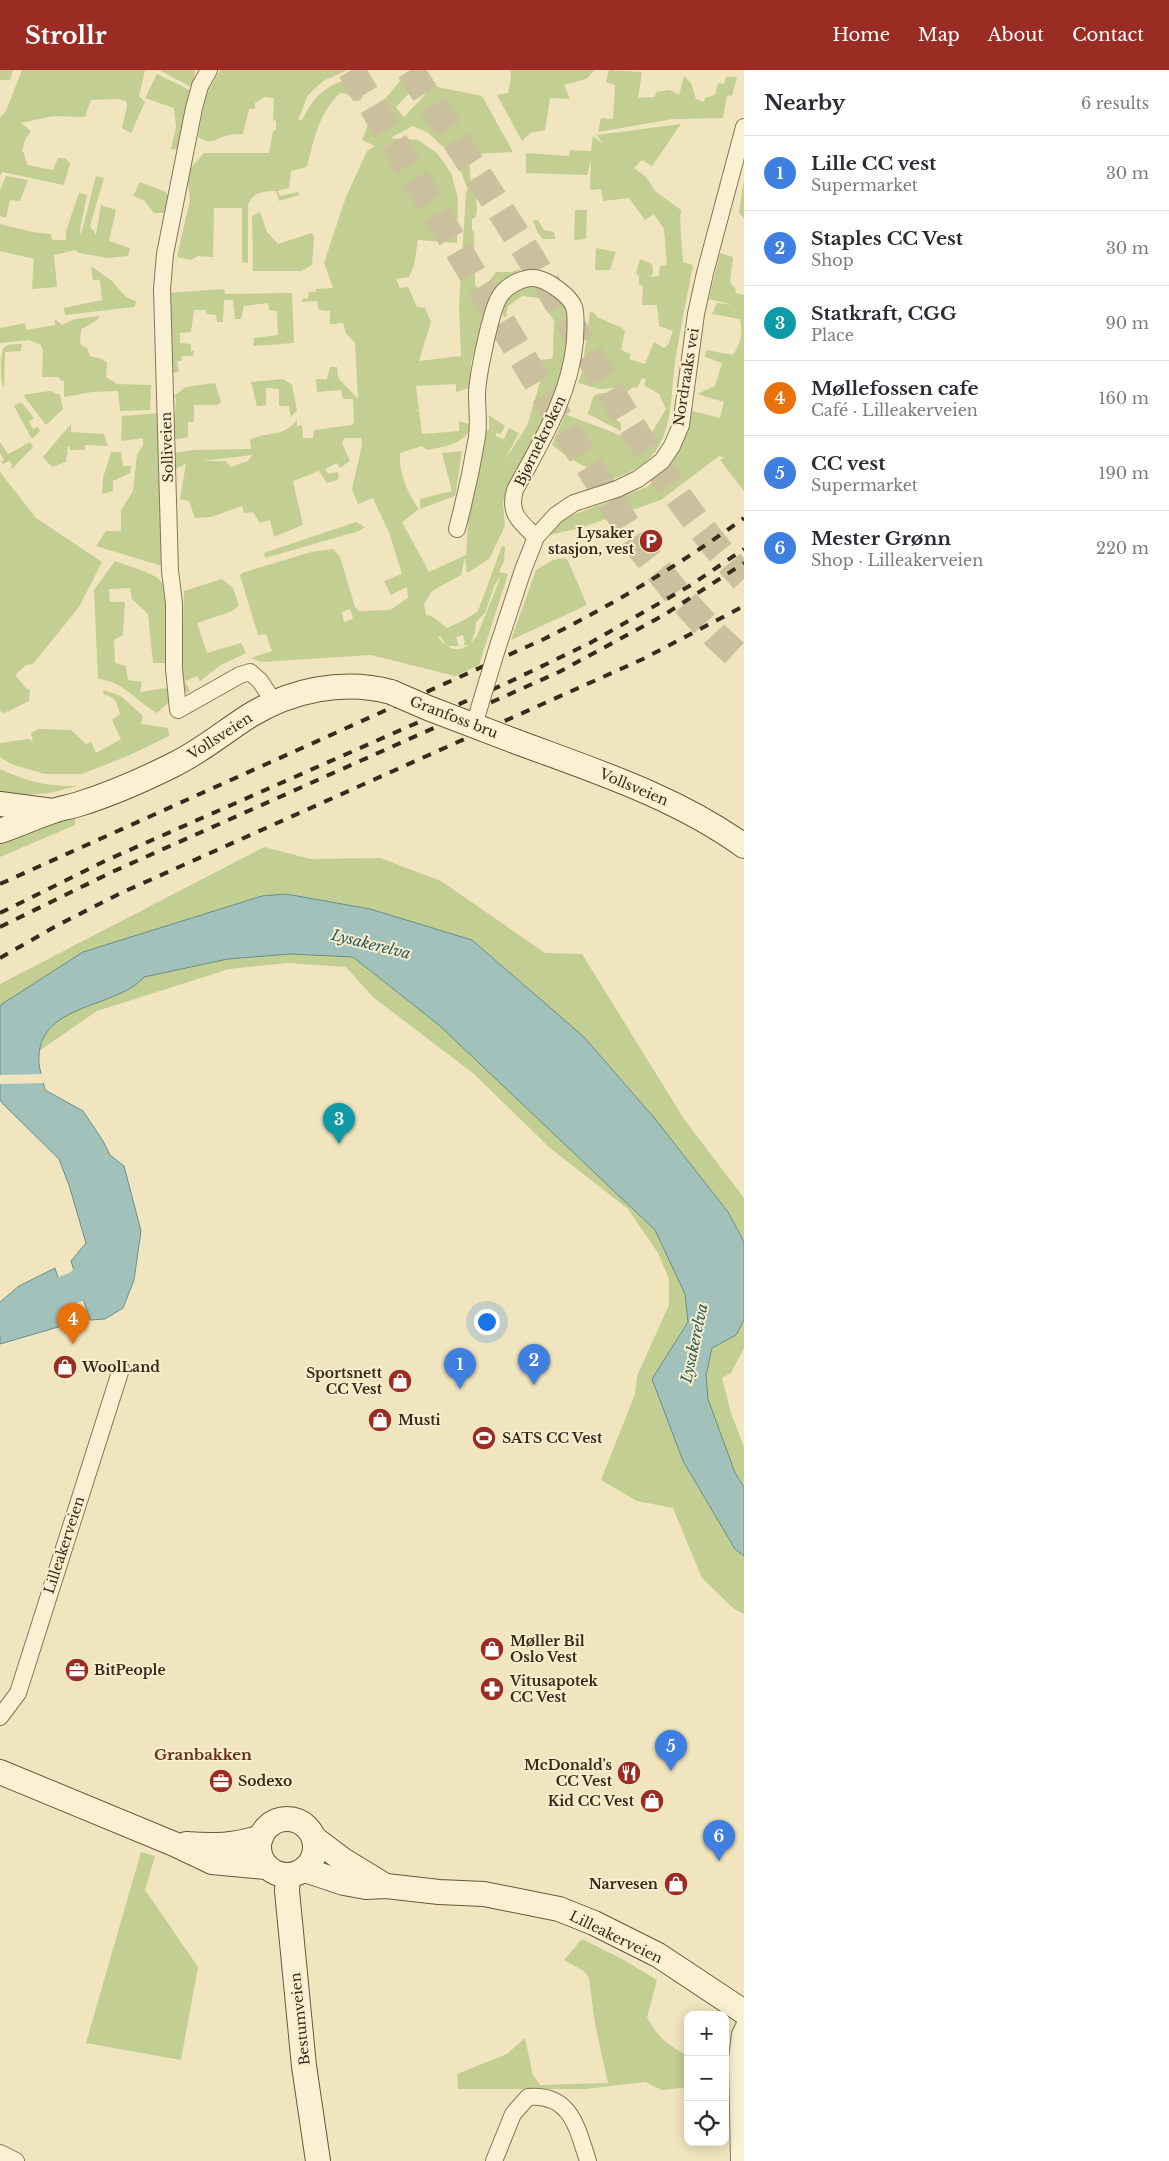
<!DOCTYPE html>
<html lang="en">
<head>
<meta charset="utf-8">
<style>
  :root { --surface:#fff; --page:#f7f7f7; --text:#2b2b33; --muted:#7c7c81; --line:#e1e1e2; --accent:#9b2c23 }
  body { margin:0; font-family:"Libre Baskerville",serif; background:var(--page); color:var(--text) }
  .controls { position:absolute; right:15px; bottom:15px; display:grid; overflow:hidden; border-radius:10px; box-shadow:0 2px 12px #0003 }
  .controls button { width:45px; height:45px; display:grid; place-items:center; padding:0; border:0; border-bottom:1px solid var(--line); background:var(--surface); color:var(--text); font:25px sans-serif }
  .you { position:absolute; left:486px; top:1251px; width:18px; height:18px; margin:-12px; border:4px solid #fff; border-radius:50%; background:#1a73e8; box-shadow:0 0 0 8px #1a73e833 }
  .badge { display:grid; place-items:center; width:32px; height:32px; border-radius:50%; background:var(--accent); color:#fff; font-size:16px; font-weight:700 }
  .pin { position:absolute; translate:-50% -41px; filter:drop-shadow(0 1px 2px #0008) }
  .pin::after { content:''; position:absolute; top:26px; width:18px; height:15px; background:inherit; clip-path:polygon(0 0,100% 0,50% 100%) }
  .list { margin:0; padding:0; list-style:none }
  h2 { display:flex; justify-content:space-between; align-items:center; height:65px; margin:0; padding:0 20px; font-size:21px }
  h2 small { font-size:16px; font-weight:400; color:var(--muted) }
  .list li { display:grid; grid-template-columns:32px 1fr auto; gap:15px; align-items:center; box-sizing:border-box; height:75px; padding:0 20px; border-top:1px solid var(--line) }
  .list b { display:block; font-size:19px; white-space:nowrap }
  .list p { margin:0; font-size:16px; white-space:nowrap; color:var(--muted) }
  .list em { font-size:16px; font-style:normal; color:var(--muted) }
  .icon { flex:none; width:28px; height:28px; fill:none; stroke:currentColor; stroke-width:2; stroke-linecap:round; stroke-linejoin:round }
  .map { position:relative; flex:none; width:744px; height:2091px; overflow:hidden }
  header { display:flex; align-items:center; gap:30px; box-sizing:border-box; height:70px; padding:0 25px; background:var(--accent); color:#fff }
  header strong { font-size:24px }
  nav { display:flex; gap:28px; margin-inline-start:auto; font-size:18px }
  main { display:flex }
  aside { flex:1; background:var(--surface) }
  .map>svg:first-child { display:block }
  .green { fill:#c2ce92; fill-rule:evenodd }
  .water { fill:#a2c1ba; stroke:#698f89 }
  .pier { fill:#f0e5be }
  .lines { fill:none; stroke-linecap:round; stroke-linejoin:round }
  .river { stroke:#a2c1ba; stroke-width:31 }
  .highway-tunnel { stroke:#cbc09d; stroke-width:28; stroke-dasharray:28 14; stroke-linecap:butt }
  .street-casing { stroke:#897556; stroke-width:18 }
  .secondary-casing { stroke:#6b5639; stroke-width:26 }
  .street { stroke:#faf1d2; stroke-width:16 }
  .secondary { stroke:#faf1d2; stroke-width:24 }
  .rail { stroke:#382b1b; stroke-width:4; stroke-dasharray:9 9; stroke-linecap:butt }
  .street-bridge-casing { stroke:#897556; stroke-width:18; stroke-linecap:butt }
  .secondary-bridge-casing { stroke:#6b5639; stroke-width:26; stroke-linecap:butt }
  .street-bridge { stroke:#faf1d2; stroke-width:16 }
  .secondary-bridge { stroke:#faf1d2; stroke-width:24 }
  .labels { text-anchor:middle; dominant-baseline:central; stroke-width:4; stroke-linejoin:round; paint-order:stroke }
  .street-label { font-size:14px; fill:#382b1b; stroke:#f7eece }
  .poi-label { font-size:14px; font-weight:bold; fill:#382b1b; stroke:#f7eece; text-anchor:start }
  .water-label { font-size:15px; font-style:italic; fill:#2a5858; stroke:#f7eece }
  .neighbourhood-label { font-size:15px; font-weight:bold; fill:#662f19; stroke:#f7eece }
</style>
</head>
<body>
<header>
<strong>Strollr</strong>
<nav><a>Home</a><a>Map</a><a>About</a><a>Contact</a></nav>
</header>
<main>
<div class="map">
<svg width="744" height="2091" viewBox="0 0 744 2091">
  <rect width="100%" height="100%" fill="#f0e5be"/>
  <g class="green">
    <polygon points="0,0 13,0 10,10 0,10"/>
    <polygon points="22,0 145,0 139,26 145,32 131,63 122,58 127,36 126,31 117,29 91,30 85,47 53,46 21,53 31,61 25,70 22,82 24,83 27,95 53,100 58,88 65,88 70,93 64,115 2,102 0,106 0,48 6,41"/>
    <polygon points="159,0 195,0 193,18"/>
    <path d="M220 0H348L323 11 308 25 298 50H302C316 22 329 13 360 6L369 15 360 31H355L347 24 340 23C319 43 314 69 307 97L291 101 289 118 278 121 280 126 299 122V125L279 131 276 121C263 121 253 122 248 135V193L242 192V138H214L213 187 198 186 191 190 177 187 190 130 187 102 204 83H269L273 61 276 60V51L273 50 274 28 264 27 255 33V39H249L243 64C238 64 231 64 226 66 213 70 211 75 198 67L205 27Z"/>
    <polygon points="510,0 595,0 586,9 564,15 570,29 550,28 545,60 530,63 522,71 497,25 508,23 511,7"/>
    <polygon points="609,0 642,2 638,28 654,27 657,22 670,20 679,25 684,6 691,13 696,29 704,32 705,28 715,25 718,13 724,14 726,7 737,7 732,26 727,25 723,48 673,49 598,62 601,48 613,49 615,15 606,12"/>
    <polygon points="157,4 192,21 178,80 171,79 176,57 174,38 145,28"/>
    <path d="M400 11 417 15 396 37 404 47 433 16 482 26 513 82 469 84 471 118 475 119 477 138 476 147 472 149V160L474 162 475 215 481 222 496 202H512L519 199 521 204 485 247 471 292 469 318 456 322V314L416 316 419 340 412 341H419L422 364 459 361V351L472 355C465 375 445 376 427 380L422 376 400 383C398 400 408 425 419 439L402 452 429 502 466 485 469 440 483 361 489 360V345L505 356 501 364 497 363 495 366 504 369 509 358 519 363 504 391 527 356 541 309 520 304 523 291 551 289 553 286 554 251 539 228 522 226 508 236 506 248 502 244V233L517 217 532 213 564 229 568 245 569 271 564 307 546 353 508 416 503 433 505 456 489 489 467 503 465 487 461 505 432 521 424 534 426 545 433 547 447 558 466 549 478 541 502 476 505 477 504 491 499 502 508 504 479 595 455 606 371 585 261 592 251 588 272 581 266 564 258 565 240 505 242 503 311 482 333 479 340 487 355 537 359 541 390 540 408 528 407 517 391 525 384 511 402 504 390 465 373 428 358 434 352 419 362 375 361 368H344L342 373 350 391 340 398 337 393 325 399 328 404 338 402 339 407 337 410 327 413 319 401 293 411 303 455 274 467 270 450 260 453 253 442 244 443 242 436 211 447 195 448 189 431 180 429 186 394 172 400 173 383 194 380 251 379 250 370C267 361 283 368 297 350V356L302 355 303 368H313L314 360 352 355 354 352 353 329H343L341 320 317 322 316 309H327L330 297H337L338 308 358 329 355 273 346 263 343 253 330 254V241L319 240 317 231 302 232V229L308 228 309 222H316V219L333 218 324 193 346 127 367 81 375 76 362 70 368 55 367 50ZM413 56 427 62 451 84H454L468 120 466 122 459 236 461 286 419 291 431 252 425 238 417 237 408 217 400 218 396 209 409 207 414 195 418 170 457 173 458 128 451 103 437 83 418 70 390 68ZM252 385 248 391 231 397 226 391H202ZM501 506 477 566 471 573 475 562 476 552 485 543 495 514ZM350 539 353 549 344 552 342 542ZM463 565 465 572 463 576 469 574C458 585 446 577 438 567L440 566 447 576H459L456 567Z"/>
    <path d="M681 54 652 96 642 90 634 98 646 107 655 121 681 140C679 155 682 175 683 192L693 195C687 227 680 259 675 292 671 319 673 349 660 374 649 395 623 408 601 411L599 404 569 388 552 375 565 344 617 364 640 376 645 374 666 339 659 324 644 315 646 309 642 308 637 318 633 317 627 322 613 318 600 319 578 313 582 302 590 241 594 243 597 247 622 258 625 261 621 280 631 284 629 289 645 294 654 272 664 278 668 275 673 261 659 256 657 235H642L643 216 639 215V206L636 204 640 189 652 194 653 203 650 207 659 206 660 196 667 195 664 159 654 144 645 150 629 128 603 131 601 119 590 120 591 90 587 105 526 103V83L569 86 570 80 591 81 593 66 603 74 597 65Z"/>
    <polygon points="6,106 28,110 20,131 10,130 6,148 0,146 0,120"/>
    <polygon points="96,106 104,108 90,156 96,165 101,135 116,140 109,171 130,178 128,186 108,188 79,183 75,180 54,185 57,217 32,219 34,189 0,181 0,154 32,162 51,164 52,170 66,170 66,161 79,123 87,125 80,160 81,165"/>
    <polygon points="744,110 744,149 739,142"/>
    <polygon points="140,112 166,122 169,127 165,143 154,143 145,131 133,126"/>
    <polygon points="575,140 587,140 586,169 574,170"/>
    <polygon points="260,142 267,162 278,174 312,163 314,167 312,195 301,201 253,201 252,146"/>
    <polygon points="517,146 514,157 497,156 499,147"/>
    <polygon points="538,150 544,160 554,162 555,169 543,169 538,163 533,151"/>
    <polygon points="596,178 616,182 610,200 595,200"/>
    <path d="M720 183 733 187 730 212 736 220 735 223 744 225V421L720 390 724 388 719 386 661 430 580 458 549 465 565 448 647 417 667 399 683 370 692 341 720 348 724 332 697 324 715 316 722 293 705 287 706 280 733 285C741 273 743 262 740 249L712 244 717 233 733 235 709 229Z"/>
    <polygon points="91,196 112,211 126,227 137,232 134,237 65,245 64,238 102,230 100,210 93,210"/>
    <polygon points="224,219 225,224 292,223 294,273 253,276 254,268 278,265 277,241 269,240 268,233 244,236 241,249 235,249 233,230 224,230 223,252 217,252 216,245 206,244 206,240 194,240 191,262 180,263 180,273 191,274 191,281 194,281 193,286 182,286 181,291 177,291 179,302 171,303 168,223"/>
    <polygon points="100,246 96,251 81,259 80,274 87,278 90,286 102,289 107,293 106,307 117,314 151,315 150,340 120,341 118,321 92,322 64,327 64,311 60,310 59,307 42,307 43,280 41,275 29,270 0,273 0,258 25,253 26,260 55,255 55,249 62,255 75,249"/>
    <path d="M22 274 21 281 5 282 4 318C0 311 0 287 3 279 7 273 15 274 22 274Z"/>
    <polygon points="283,309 292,315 297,340 291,347 289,336 279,336 279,319 266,318 266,335 257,336 251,312"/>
    <polygon points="215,313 221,332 217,335 194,335 194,352 188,352 188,367 173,370 176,329 174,326 186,317"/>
    <polygon points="50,321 60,325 63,339 46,355 23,325"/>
    <polygon points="612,322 623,327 611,346 621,353 621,361 588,344 593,327 597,324"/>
    <polygon points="21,332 34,348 29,352 33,359 38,357 40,361 32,369 14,336"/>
    <polygon points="159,343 162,496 96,476 106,461 121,461 121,440 133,421 137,385 143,375 143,368 121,371 122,346"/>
    <polygon points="71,354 71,362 104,364 108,376 85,375 85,380 70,380 70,377 68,376 66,392 52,397 43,387"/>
    <polygon points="0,372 8,384 30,372 33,377 11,400 12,394 9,391 3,394 1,392 4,390 0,383"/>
    <polygon points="462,381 455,426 420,439 420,429 452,421 442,383"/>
    <polygon points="111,382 121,382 123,396 131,396 130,403 113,411 113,421 102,424 103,408"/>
    <polygon points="0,402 36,448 102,492 79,537 33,594 26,595 15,605 26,618 30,620 29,631 5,643 0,641"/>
    <polygon points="356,452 365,457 359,461 265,488 264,483"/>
    <polygon points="565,488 568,491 587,535 511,570 536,500 553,490"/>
    <path d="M115 491C128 496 144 500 156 507 176 519 170 571 170 593H153L148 544 132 529 130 518 109 519 110 532H125L123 565 114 570 115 593 126 596 128 610 142 612 140 622 166 618 171 622 170 631 157 643C136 631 123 611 98 609L94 520Z"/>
    <polygon points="222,509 233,518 239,536 230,542 197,553 207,583 241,573 246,583 221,595 200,611 197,606 185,611 190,621 186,623 181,614 184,521"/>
    <path d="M103 620 121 626 143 646 141 654 168 658 169 666 130 685 82 704H45L11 694 0 687V673L29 669 33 673 31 663 39 659 71 660 86 674 91 672 96 683 118 671 121 669 112 650 120 644C118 635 115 625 104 625Z"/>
    <path d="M0 699C25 711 49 717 77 716 52 723 25 729 0 721Z"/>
    <polygon points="75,749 75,755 0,787 0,771 25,761"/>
    <polygon points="264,777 310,789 380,788 441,811 545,883 582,884 684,1049 744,1128 744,1278 731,1303 722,1308 731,1343 744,1377 744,1544 733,1538 702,1508 673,1438 637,1431 601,1410 635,1324 637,1306 669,1235 669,1209 658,1183 628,1139 550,1078 474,1004 373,927 346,897 288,893 229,899 97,941 36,983 0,994 0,914"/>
    <polygon points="141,1782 155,1786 145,1820 198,1897 181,1990 86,1973"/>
    <path d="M582 1869 624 1890 657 1910 647 1947C657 1967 668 1975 688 1986V2017L662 2020 645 2012 585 2019H458L457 2004 507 1984 525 1968 533 2005 540 2015 608 2013 595 1954 589 1908 584 1901 564 1890Z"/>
    <polygon points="725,1997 728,1998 729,2060 725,2061"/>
  </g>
  <g class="water">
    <path d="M286 824 370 839 472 870 584 967 656 1050 728 1142 744 1172V1250L736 1265 712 1278 706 1305 708 1329 735 1403 744 1417V1486L735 1479 683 1391 652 1309 688 1252 685 1224 655 1160 440 956 353 887 290 884 228 889 144 907C118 938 41 933 39 986 38 997 43 1010 45 1020L83 1041 103 1071 110 1085 124 1096 141 1161 134 1210 123 1238 105 1249 90 1250 71 1191 86 1173 69 1115 59 1089 2 1033 0 1029V937L2 934 83 882 262 826Z"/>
    <polygon points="55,1198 72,1253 0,1274 0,1232 19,1216"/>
  </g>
  <polygon class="pier" points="44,1004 45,1013 0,1014 0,1005"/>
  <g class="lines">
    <polyline class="river" points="0,1250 82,1214 105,1182"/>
    <g class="highway-tunnel">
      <polyline points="351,0 561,352 642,480 678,525 715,565 744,592"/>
      <path d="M410 0C463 81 516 163 566 246 620 337 672 430 744 509"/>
    </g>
    <g class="street-casing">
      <g id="street">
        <polyline points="209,0 200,16 194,38 165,184 162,219 170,501 174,533 174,599 178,640 240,605 250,602 260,611 274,632"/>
        <path d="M457 459C465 429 472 397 477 367 479 353 477 339 477 325 477 308 491 239 500 226 507 215 526 205 539 209 550 212 570 226 574 237 577 246 575 261 575 271 570 326 541 372 515 420 508 443 520 452 536 467"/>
        <polyline points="497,579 523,500 536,467 556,445 574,433 617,419 638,409 662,391 672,376 681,355 696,244 705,203 744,57"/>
        <polyline points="0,1647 18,1623 121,1299"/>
        <polyline points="0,2083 16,2091"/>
        <path d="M494 2091 513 2044 528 2027C571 2023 577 2058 588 2091"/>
        <polyline points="739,2091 737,1989 740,1964 744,1956"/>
      </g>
    </g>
    <g class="secondary-casing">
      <g id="secondary">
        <path d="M517 672C595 701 676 727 744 776"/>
        <polyline points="0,734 53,741"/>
        <path d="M0 761C18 755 35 747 53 741 61 738 70 737 79 734 111 724 143 710 173 695 200 682 224 662 249 646 291 620 343 609 391 622"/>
        <polyline points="0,1702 174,1774 212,1792 266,1797"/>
        <circle cx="287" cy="1777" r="28"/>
        <polyline points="314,1768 343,1790 384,1815"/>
        <path d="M186 1774C213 1776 235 1776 261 1767"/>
        <polyline points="305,1800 344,1813 366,1817 386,1816 439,1822 484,1824 559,1839 594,1853 658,1885 744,1942"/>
        <polyline points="288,1806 287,1821 304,1996 318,2091"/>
      </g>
    </g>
    <use href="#street" class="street"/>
    <use href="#secondary" class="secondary"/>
    <g class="rail">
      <path d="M0 814 544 569C614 534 681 494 744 448"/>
      <polyline points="0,843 107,790 507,613 590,573 691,515 744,479"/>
      <polyline points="0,857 112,802 559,602 664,545 744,493"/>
      <polyline points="0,888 58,855 121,823 643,589 744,536"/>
    </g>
    <g class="street-bridge-casing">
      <polyline id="street-bridge" points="474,655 497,579"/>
    </g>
    <g class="secondary-bridge-casing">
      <polyline id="secondary-bridge" points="391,622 428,638 517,672"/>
    </g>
    <use href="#street-bridge" class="street-bridge"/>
    <use href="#secondary-bridge" class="secondary-bridge"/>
  </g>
  <defs>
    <g id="parking-disc" transform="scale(1.25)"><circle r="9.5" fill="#9b2c23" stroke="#f7eece"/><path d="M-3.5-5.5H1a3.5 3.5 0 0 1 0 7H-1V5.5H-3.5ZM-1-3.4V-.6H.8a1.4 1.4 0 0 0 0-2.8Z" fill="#fff"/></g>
    <g id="shop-disc" transform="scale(1.25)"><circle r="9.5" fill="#9b2c23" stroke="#f7eece"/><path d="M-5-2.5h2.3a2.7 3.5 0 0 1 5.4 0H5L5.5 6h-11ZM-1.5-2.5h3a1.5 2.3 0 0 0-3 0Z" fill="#fff"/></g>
    <g id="stadium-disc" transform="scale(1.25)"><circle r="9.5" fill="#9b2c23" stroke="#f7eece"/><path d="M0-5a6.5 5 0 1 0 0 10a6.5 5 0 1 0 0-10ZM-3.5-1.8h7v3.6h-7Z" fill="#fff"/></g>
    <g id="office-disc" transform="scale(1.25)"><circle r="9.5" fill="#9b2c23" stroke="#f7eece"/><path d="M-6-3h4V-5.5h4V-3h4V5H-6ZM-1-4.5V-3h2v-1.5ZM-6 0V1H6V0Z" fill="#fff"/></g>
    <g id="pharmacy-disc" transform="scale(1.25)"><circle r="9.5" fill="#9b2c23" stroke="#f7eece"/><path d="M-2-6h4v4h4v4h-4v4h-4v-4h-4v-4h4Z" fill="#fff"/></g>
    <g id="restaurant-disc" transform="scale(1.25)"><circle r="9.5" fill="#9b2c23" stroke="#f7eece"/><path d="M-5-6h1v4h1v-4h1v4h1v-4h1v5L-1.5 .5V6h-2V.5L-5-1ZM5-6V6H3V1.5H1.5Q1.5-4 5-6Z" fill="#fff"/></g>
  </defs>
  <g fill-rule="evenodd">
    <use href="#parking-disc" x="651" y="471"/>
    <use href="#shop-disc" x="65" y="1297"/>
    <use href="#shop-disc" x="400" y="1311"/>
    <use href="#shop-disc" x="380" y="1350"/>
    <use href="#stadium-disc" x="484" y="1368"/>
    <use href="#shop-disc" x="492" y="1579"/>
    <use href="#office-disc" x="77" y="1600"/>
    <use href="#pharmacy-disc" x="492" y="1619"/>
    <use href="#restaurant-disc" x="629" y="1703"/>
    <use href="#office-disc" x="221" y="1711"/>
    <use href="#shop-disc" x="652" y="1731"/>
    <use href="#shop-disc" x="676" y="1814"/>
  </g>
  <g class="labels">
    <g class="street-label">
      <text transform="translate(686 307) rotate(-81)">Nordraaks vei</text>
      <text transform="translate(540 371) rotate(-64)">Bjørnekroken</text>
      <text transform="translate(167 377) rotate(-92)">Solliveien</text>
      <text transform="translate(454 647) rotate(21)">Granfoss bru</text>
      <text transform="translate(220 666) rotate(-33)">Vollsveien</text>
      <text transform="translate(634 717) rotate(23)">Vollsveien</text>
      <text transform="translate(64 1475) rotate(-72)">Lilleakerveien</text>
      <text transform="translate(616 1867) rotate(26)">Lilleakerveien</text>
      <text transform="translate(300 1949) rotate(-96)">Bestumveien</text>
    </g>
    <g class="poi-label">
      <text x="634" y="463" text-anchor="end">Lysaker<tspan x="634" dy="16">stasjon, vest</tspan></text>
      <text x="82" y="1297">WoolLand</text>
      <text x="382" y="1303" text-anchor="end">Sportsnett<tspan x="382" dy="16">CC Vest</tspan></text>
      <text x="398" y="1350">Musti</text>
      <text x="502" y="1368">SATS CC Vest</text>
      <text x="510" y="1571">Møller Bil<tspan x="510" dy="16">Oslo Vest</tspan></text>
      <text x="94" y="1600">BitPeople</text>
      <text x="510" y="1611">Vitusapotek<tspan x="510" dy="16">CC Vest</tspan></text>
      <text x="612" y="1695" text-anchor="end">McDonald's<tspan x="612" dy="16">CC Vest</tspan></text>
      <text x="238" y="1711">Sodexo</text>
      <text x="634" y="1731" text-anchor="end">Kid CC Vest</text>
      <text x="658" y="1814" text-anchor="end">Narvesen</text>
    </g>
    <g class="water-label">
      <text transform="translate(371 874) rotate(14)">Lysakerelva</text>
      <text transform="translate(694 1273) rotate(-78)">Lysakerelva</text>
    </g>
    <g class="neighbourhood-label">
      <text x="203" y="1684">Granbakken</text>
    </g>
  </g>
</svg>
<div class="controls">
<button>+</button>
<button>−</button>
<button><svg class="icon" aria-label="locate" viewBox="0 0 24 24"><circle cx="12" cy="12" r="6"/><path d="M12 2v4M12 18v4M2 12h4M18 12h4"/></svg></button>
</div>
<div class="you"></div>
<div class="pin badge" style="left:460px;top:1319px;background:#3f7fe0">1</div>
<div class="pin badge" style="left:534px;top:1315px;background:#3f7fe0">2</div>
<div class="pin badge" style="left:339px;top:1074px;background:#0f9aa8">3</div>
<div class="pin badge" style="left:73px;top:1274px;background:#e8710a">4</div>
<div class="pin badge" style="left:671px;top:1701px;background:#3f7fe0">5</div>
<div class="pin badge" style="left:719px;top:1791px;background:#3f7fe0">6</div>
</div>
<aside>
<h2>Nearby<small>6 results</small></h2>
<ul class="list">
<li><span class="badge" style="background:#3f7fe0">1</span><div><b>Lille CC vest</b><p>Supermarket</p></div><em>30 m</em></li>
<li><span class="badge" style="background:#3f7fe0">2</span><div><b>Staples CC Vest</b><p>Shop</p></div><em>30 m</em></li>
<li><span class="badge" style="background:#0f9aa8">3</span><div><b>Statkraft, CGG</b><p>Place</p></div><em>90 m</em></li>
<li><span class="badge" style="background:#e8710a">4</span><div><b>Møllefossen cafe</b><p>Café · Lilleakerveien</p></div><em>160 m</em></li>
<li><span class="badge" style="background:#3f7fe0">5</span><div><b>CC vest</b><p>Supermarket</p></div><em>190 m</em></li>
<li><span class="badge" style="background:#3f7fe0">6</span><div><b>Mester Grønn</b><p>Shop · Lilleakerveien</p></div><em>220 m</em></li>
</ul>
</aside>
</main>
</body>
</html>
